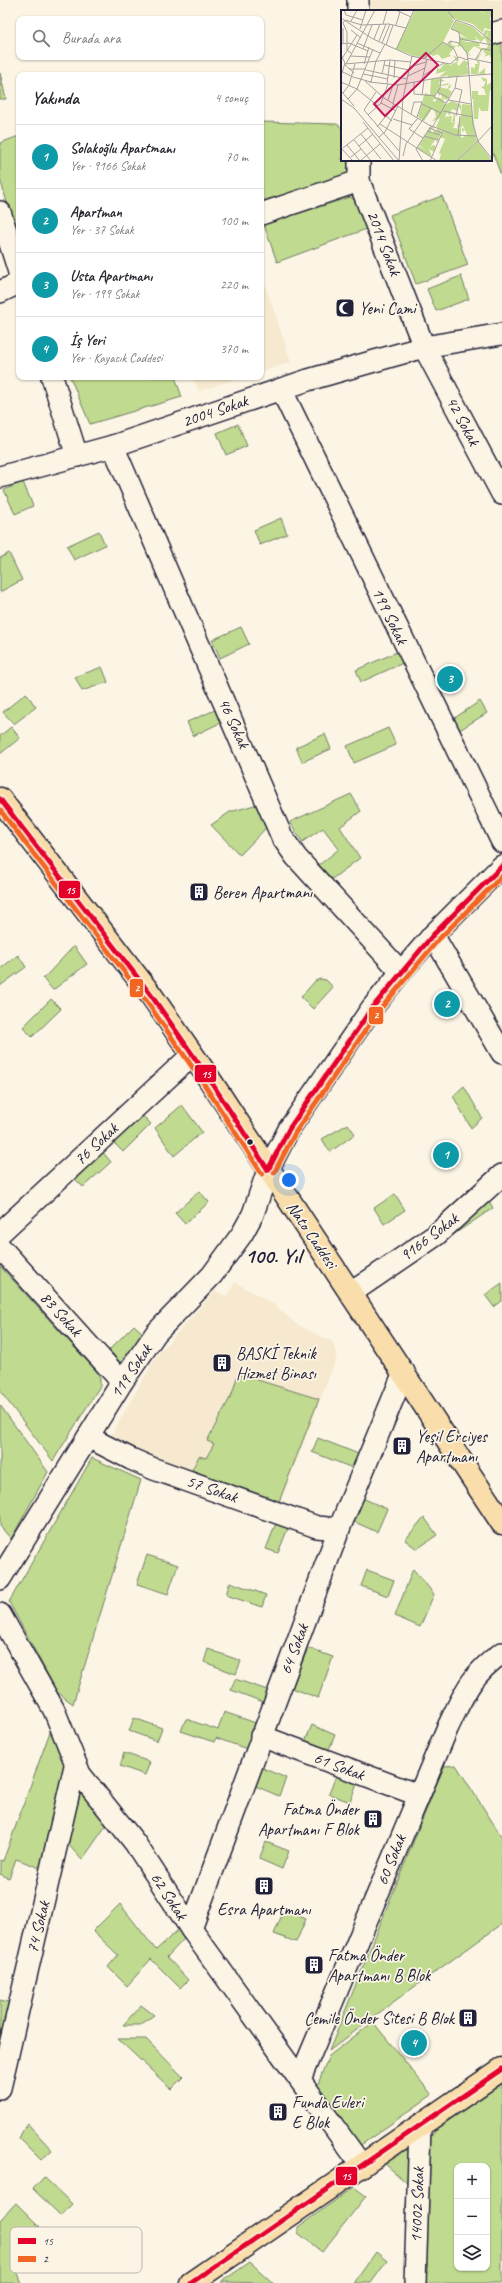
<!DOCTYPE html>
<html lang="tr">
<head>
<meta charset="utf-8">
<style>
  :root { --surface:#fff; --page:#f7f7f7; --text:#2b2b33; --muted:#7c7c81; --line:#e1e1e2; --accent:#22223b }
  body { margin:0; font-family:Caveat,sans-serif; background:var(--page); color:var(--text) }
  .controls { position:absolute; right:12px; bottom:12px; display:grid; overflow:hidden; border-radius:8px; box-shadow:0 1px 3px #0004 }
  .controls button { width:36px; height:36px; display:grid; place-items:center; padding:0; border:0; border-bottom:1px solid var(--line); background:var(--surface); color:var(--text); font:20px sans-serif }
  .you { position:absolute; left:289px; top:1180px; width:14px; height:14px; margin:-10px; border:3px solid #fff; border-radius:50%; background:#1a73e8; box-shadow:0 0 0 6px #1a73e833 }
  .badge { display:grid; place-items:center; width:26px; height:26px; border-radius:50%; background:var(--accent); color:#fff; font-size:13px; font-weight:700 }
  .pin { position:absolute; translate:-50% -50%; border:2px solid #fff; box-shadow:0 1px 4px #0006 }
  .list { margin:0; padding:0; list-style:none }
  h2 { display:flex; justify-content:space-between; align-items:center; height:52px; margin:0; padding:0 16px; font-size:17px }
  h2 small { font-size:13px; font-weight:400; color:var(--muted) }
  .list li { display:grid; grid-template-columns:26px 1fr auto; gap:12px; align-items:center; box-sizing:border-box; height:64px; padding:0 16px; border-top:1px solid var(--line) }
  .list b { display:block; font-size:15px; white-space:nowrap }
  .list p { margin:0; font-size:13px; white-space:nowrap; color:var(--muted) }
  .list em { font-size:13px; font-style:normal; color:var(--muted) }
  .icon { flex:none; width:22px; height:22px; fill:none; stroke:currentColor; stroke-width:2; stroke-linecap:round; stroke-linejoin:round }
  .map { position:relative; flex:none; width:502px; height:2283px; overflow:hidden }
  .search { position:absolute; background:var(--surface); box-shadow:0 1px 3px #0004; left:16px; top:16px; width:248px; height:44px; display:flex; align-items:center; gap:10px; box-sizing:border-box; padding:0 14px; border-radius:8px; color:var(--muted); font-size:15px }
  .panel { position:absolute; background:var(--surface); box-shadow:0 1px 3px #0004; left:16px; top:72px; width:248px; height:308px; border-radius:8px }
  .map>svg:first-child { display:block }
  .built { fill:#f6e9cf }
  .green { fill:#c0da90; stroke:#717e66; fill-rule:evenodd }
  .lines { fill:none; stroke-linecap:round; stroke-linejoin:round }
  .minor-casing { stroke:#22223b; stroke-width:24 }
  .major-casing { stroke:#22223b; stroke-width:25 }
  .minor { stroke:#fcf5e5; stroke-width:21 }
  .major { stroke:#f9deab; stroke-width:22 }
  .bus-1-casing { stroke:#fcf5e5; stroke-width:8 }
  .bus-2-casing { stroke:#fcf5e5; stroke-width:8 }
  .bus-1 { stroke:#e4002b; stroke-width:5 }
  .bus-2 { stroke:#f26522; stroke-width:5 }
  .bus-dot { fill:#22223b; stroke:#fcf5e5; stroke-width:1.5 }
  .labels { text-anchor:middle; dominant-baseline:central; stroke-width:3.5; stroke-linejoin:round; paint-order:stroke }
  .street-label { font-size:17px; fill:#22223b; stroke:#fcf5e5 }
  .poi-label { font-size:17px; fill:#22223b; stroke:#fcf5e5; text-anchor:start }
  .district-label { font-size:21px; font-weight:bold; fill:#22223b; stroke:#fcf5e5 }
  .inset-river { fill:none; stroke:#8bdce7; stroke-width:2 }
  .inset-road { fill:none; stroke:#a5a1a1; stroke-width:1 }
  .view { fill:#c2185b; fill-opacity:0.15; stroke:#c2185b; stroke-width:2 }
  .inset-edge { fill:none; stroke:#22223b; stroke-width:2 }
  .key { fill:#fcf5e5; stroke:#bbb6b2; stroke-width:1 }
  .key-label { font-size:11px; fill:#22223b }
  .line-badge { stroke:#fcf5e5; stroke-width:1.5 }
  .badge-label { font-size:11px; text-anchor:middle; font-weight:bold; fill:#fff }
</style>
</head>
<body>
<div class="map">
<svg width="502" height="2283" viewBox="0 0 502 2283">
  <rect width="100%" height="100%" fill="#fcf5e5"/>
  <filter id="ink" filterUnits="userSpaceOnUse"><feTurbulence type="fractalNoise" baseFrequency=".025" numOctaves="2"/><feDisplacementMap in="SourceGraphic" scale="8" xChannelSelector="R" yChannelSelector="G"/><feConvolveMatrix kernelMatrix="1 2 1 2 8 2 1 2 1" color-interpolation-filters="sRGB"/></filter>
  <g filter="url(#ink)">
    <g class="built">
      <polygon points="371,0 502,0 502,18 491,20 491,11 371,11"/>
      <polygon points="261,272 291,362 261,372"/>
      <polygon points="193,377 243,377 199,391"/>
      <polygon points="235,1282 274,1304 296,1324 333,1342 337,1357 279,1506 109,1439 157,1355 215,1291 227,1296"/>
    </g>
    <g class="green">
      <polygon points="502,43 502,178 491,148 491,46"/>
      <polygon points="0,73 6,99 0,99"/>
      <polygon points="261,122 337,124 342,128 342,160 347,160 349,176 261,201"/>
      <polygon points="19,136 19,228 15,229 0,179 0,143"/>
      <polygon points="442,196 468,265 416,284 390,215"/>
      <polygon points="350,197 355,200 369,228 277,262 264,225"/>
      <polygon points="461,276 469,299 436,311 427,289"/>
      <polygon points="70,377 175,377 182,397 90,424"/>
      <polygon points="238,424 247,446 226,455 217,433"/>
      <polygon points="23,482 33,506 15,514 4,490"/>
      <polygon points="281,518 287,534 260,545 254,530"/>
      <polygon points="99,531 105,545 74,560 67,546"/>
      <polygon points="9,553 22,580 0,592 0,558"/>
      <polygon points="241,627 249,644 220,658 212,640"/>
      <polygon points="397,652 403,663 361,682 356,670"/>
      <polygon points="102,667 108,682 82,691 75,677"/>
      <polygon points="26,693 36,707 14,724 3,712"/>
      <polygon points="480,701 487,713 458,731 453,719"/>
      <polygon points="215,710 220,723 193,736 187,722"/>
      <polygon points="11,727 20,738 0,754 0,736"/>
      <polygon points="388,728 396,745 354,763 347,746"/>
      <polygon points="325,734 331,749 302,762 296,747"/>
      <polygon points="351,794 361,811 340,827 360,858 332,879 319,865 339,849 323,828 302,842 290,822"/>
      <polygon points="258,804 267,827 240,855 211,825 230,812"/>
      <polygon points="74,946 87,964 53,990 43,979"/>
      <polygon points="18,955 26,967 0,986 0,969"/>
      <polygon points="320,979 326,980 333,987 313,1009 301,997 315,981"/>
      <polygon points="51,999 61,1009 32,1037 23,1027"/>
      <polygon points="464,1086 482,1118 471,1128 453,1096"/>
      <polygon points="182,1105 202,1132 174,1156 155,1128"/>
      <polygon points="139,1112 151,1124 123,1152 111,1140"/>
      <polygon points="348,1124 355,1134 330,1152 322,1139"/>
      <polygon points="101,1150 111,1162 83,1187 71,1175"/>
      <polygon points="199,1191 209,1202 185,1224 175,1213"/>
      <polygon points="395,1194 405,1210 384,1224 374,1208"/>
      <polygon points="486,1201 489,1201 493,1208 447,1239"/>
      <polygon points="0,1266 97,1372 100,1378 100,1386 53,1461 0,1391"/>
      <polygon points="502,1283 502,1301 494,1307 485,1295"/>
      <polygon points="134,1325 144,1334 122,1364 109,1350"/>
      <polygon points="238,1374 319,1399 278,1504 192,1470 199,1456 206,1458 214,1444 207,1441 232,1394"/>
      <polygon points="0,1405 48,1472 11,1539 0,1526"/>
      <polygon points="318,1438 361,1455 355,1469 312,1452"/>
      <polygon points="92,1458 141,1480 73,1704 57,1692 9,1602"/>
      <polygon points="360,1497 387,1509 377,1532 350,1520"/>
      <polygon points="424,1517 437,1535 417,1549 405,1540"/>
      <polygon points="276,1523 288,1528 278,1553 266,1549"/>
      <polygon points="147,1555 178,1565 168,1594 137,1584"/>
      <polygon points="413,1569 434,1594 420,1627 395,1616"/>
      <polygon points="367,1570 394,1580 388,1596 361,1586"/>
      <polygon points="230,1582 266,1595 262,1607 226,1595"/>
      <polygon points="308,1648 333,1657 318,1698 292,1688"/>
      <polygon points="208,1649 241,1661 236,1674 204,1662"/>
      <polygon points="235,1679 270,1691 266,1703 231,1690"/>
      <polygon points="224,1712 256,1723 247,1749 216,1738 214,1742 181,1731 186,1719 218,1730"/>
      <polygon points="134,1718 162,1728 157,1741 129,1731"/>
      <polygon points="312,1725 335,1735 327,1754 304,1744"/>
      <polygon points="51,1729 68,1765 43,1869 16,1859 9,1878 0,1874 0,1860 3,1861"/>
      <polygon points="124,1753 150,1762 145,1775 120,1766"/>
      <polygon points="456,1765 502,1837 502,1924 396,2000 329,2051 444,1766"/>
      <polygon points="260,1767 286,1778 279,1796 253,1785"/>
      <polygon points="337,1773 358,1782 350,1802 329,1794"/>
      <polygon points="81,1791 110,1820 82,1860 66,1842"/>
      <polygon points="266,1842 289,1851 282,1869 259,1859"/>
      <polygon points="120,1904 156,1950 179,1929 184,1939 167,1957 188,1980 180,1988 151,1959 127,1986 108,1967 118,1955 93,1931"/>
      <polygon points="284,1910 306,1919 296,1942 274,1934"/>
      <polygon points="0,2000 12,2003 0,2055"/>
      <polygon points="141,2005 154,2015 140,2025 123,2025"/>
      <polygon points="373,2022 432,2095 358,2147 316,2089 329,2056"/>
      <polygon points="118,2039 146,2039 183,2077 171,2089"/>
      <path d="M502 2084V2283H425L429 2141 435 2130ZM457 2166H487V2268H457Z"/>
      <polygon points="27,2123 52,2150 41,2160 19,2138"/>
      <polygon points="403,2148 415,2155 413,2208 406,2207 408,2184 384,2163"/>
      <polygon points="44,2177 72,2204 61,2216 33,2189"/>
      <polygon points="354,2187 366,2196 322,2252 298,2233 298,2227"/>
      <polygon points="16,2203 44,2231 27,2250 16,2271 21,2283 0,2283 0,2220"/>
      <polygon points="376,2252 387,2261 371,2283 354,2283"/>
      <polygon points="250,2262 273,2283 221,2282"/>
    </g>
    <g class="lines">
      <g class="minor-casing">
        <g id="minor">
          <polyline points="358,11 358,0"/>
          <polyline points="491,34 502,31"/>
          <polyline points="359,160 359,181 424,347 502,494"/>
          <polyline points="0,212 19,272"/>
          <polyline points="261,214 359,181"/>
          <polyline points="0,292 19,283"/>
          <polyline points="52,377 77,456"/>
          <polyline points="281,389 502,842"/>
          <polyline points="113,446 282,837 296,857 401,972"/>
          <polyline points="0,477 113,446 308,380 371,362 424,347 502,334"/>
          <polyline points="433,935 502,1053"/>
          <polyline points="0,1233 192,1055"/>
          <polyline points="0,1247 122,1382"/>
          <polyline points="351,1293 436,1235 502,1175"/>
          <polyline points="88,1437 131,1459 154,1469 317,1527 339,1529"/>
          <polyline points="0,1579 122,1382 156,1333 212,1275 242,1234 253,1214 268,1170 289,1129 372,1008 401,972 433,935 502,866"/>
          <polyline points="0,1614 54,1710 80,1774 135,1843 191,1929 362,2166"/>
          <polyline points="261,1736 418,1795"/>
          <polyline points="191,1929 339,1529 404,1372"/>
          <path d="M300 2079 447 1729C463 1696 470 1675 502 1653"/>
          <polyline points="0,2088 75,1766"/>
          <polyline points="415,2283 420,2127"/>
        </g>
      </g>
      <g class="major-casing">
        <g id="major">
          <polyline points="0,799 151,995 208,1077 502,1523"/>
          <polyline points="191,2283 502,2069"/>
        </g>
      </g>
      <use href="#minor" class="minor"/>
      <use href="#major" class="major"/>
      <g class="bus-1-casing">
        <g id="bus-1">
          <polyline points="0,799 151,995 208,1077 268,1170"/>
          <polyline points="268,1170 289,1129 372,1008 433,935 502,866"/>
          <polyline points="191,2283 502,2069"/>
        </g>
      </g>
      <g class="bus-2-casing">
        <g id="bus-2">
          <polyline points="0,810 145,999 202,1081 262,1174"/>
          <polyline points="274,1173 295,1133 378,1012 438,940 502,876"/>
        </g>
      </g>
      <use href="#bus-1" class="bus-1"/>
      <use href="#bus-2" class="bus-2"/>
    </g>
  </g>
  <defs>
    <g id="mosque-square" transform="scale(1)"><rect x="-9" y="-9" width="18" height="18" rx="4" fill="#22223b" stroke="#fcf5e5"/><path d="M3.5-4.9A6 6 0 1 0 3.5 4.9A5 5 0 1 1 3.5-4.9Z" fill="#fff"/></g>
    <g id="building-square" transform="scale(1)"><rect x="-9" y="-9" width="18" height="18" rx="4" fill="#22223b" stroke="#fcf5e5"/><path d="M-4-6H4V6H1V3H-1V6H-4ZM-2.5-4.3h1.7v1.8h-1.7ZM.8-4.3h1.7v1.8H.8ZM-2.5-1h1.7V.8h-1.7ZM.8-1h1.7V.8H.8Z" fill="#fff"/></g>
  </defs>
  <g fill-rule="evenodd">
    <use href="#mosque-square" x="345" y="308"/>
    <use href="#building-square" x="199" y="892"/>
    <use href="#building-square" x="222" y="1363"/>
    <use href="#building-square" x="402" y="1446"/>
    <use href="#building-square" x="373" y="1819"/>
    <use href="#building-square" x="264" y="1886"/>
    <use href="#building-square" x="314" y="1965"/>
    <use href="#building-square" x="468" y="2018"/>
    <use href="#building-square" x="278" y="2112"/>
  </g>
  <circle class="bus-dot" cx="250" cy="1142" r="3.5"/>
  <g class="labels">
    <g class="street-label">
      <text transform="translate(384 243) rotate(69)">2014 Sokak</text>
      <text transform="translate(215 411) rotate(-19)">2004 Sokak</text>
      <text transform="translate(463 421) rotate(62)">42 Sokak</text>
      <text transform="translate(390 616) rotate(64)">199 Sokak</text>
      <text transform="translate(234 723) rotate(66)">46 Sokak</text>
      <text transform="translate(96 1144) rotate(-43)">76 Sokak</text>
      <text transform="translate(312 1235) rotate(56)">Nato Caddesi</text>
      <text transform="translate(429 1237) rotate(-37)">9166 Sokak</text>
      <text transform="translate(61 1314) rotate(48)">83 Sokak</text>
      <text transform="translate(131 1371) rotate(-56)">119 Sokak</text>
      <text transform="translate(212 1489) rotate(19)">57 Sokak</text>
      <text transform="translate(294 1649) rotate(-69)">64 Sokak</text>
      <text transform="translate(339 1766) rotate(21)">61 Sokak</text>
      <text transform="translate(391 1860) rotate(-68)">60 Sokak</text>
      <text transform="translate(169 1896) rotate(57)">62 Sokak</text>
      <text transform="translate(38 1927) rotate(-76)">74 Sokak</text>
      <text transform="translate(417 2205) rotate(-88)">14002 Sokak</text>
    </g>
    <g class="poi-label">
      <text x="359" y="308">Yeni Cami</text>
      <text x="213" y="892">Beren Apartmanı</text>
      <text x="236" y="1353">BASKİ Teknik<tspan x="236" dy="20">Hizmet Binası</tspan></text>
      <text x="416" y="1436">Yeşil Erciyes<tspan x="416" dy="20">Apartmanı</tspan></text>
      <text x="359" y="1809" text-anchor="end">Fatma Önder<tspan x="359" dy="20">Apartmanı F Blok</tspan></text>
      <text x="264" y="1909" text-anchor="middle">Esra Apartmanı</text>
      <text x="328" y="1955">Fatma Önder<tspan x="328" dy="20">Apartmanı B Blok</tspan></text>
      <text x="454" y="2018" text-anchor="end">Cemile Önder Sitesi B Blok</text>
      <text x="292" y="2102">Funda Evleri<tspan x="292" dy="20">E Blok</tspan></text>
    </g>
    <g class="district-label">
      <text x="273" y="1256">100. Yıl</text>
    </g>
  </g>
  <g transform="translate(341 10)">
    <rect width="151" height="151" fill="#fcf5e5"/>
    <path d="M74 0H138L147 6 139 0H151L149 10 151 11V20L143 18 142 23 132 14 111 8 113 11 102 32 107 36 108 32H111L110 35 115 36 108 44 110 46 101 49 97 44 92 46 88 44 85 48 73 46 55 39ZM115 11 132 17 141 26 145 27 146 26 147 22 145 26 142 25 144 20 151 21V34H146L151 35V39H147L151 40V49L148 45 143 47 145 44 142 41 137 49H135L144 39 139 41V39L133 36 127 43 130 46 127 45 120 36 116 37 119 29 125 32H138L139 36H136L140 38H146L147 35 144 28 140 32 133 26 136 30 125 31 119 29V26L127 29 111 19ZM112 45 118 49 116 54 118 56 123 50 129 54 126 55 128 64 107 68 106 64 105 66 98 67 105 61 95 64 96 58 99 59 104 53 111 56 110 54 116 52ZM135 50 139 52 137 64 144 58V65L130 64V57L134 58V54H137ZM140 67 146 69V75L151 72V81L149 80 147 101H140L138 97 137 109H133L132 90 135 91 131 89V81H137V85H145L143 79 140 77 143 76 145 70 143 72ZM98 68 104 71 98 72 99 75 108 73 107 75 98 76V77L106 79 109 74 110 77 107 79 111 82 106 90 101 88 100 84 98 86 96 81 92 89 95 86V89L91 90 94 92 97 87 102 89 104 95 111 91 120 95V101L117 95 116 101 111 99 110 102 114 104V113L111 111 113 105 111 104 110 100 109 106 106 102 104 107 111 106 110 112 114 113 112 118 120 119V128L126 125 124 120 121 122V118L124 119 121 115 120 119 116 117 120 106 121 94 130 95 136 131 114 151H98L100 144 98 143 104 129 99 127 103 121 95 117 99 108 90 112 95 107 94 102 91 99 83 111 77 107 83 85 85 83 89 85 90 69ZM90 116 95 118 90 119V123H93L92 120 96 121V118L101 121 96 133 95 129 91 134 90 137 92 135 95 136 93 142 88 139 91 147 76 138 78 136 86 141 78 135ZM137 131 151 151H115Z" fill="#c0da90"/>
    <path class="inset-river" d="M151 126V146"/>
    <path class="inset-road" d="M3 0 5 5 22 10M55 0 70 7M106 0 114 10M0 8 32 29 70 46 109 54 118 47 127 50 132 114 137 131 115 151M10 11 16 0M42 14 46 0M55 15 59 2M2 18V33M19 19 25 0M10 20 20 28M33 29 39 14M119 29 151 35M38 31 45 14M16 33 39 43M41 33 49 14M119 33 118 22 110 19 115 10 132 16 151 32M0 34 8 33 27 41M45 35 52 15M106 35 109 31 118 33 126 43 127 50M22 39 31 15M55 40 73 0M10 43 6 40V22L2 13 4 10 21 15 48 14 65 18M0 45 4 53 0 66M9 46 29 47M84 48 102 32 113 39 117 48M126 48 151 53M0 50 16 25M134 50 141 39 151 40M4 54 49 50 70 52M5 54 34 0M23 54 28 37M4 55 13 63M43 55 68 60M69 57 85 52M8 59H25M25 60 66 69M0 61 12 67 30 72M22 64 47 69M41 64 44 50M83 65 103 53M67 66 84 58M53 68 54 50M100 68 99 78 93 87 105 93M81 70 86 49M24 71 43 88 88 115 114 125 135 126M0 72 16 79 37 96M28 72 57 75 96 68 151 64M30 72 35 51 44 34M73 72V84L94 86M46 74 49 50M114 78 121 80 115 106M0 81 13 96M35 82 23 100 58 141M96 82 108 88M2 83 8 75 14 54M81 85 83 70M0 89 13 98 58 151M7 89 16 79 32 39M47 90 52 75M107 90 130 94M40 93 55 101M52 93 57 75M81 94 100 103M36 98 51 111M102 101 132 107M70 104 73 92H81L76 107M27 105 40 93 47 74M45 107 53 94M77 108 68 119 82 128M52 109 71 115M22 112 53 151M39 114 96 151M92 116 114 78 116 67M151 116 137 131 151 149M36 117 44 107M88 118 101 123M86 121 99 125M20 124 40 149M117 125 119 106M83 126 97 130M38 127 44 122 57 96M13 130 30 151M6 135 19 151M18 136 32 124M0 138 12 151M2 138 27 118M62 146 65 134 90 98M10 147 20 139M19 151 39 134M58 151 62 88 71 46M82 151 75 139 90 116M89 151 102 121"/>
    <path class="view" d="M85 43 97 55 44 106 33 94Z"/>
    <rect width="151" height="151" class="inset-edge"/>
  </g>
  <rect x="10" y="2227" width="132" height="46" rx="6" class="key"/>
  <rect x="18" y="2238" width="18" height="6" fill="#e4002b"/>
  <rect x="18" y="2256" width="18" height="6" fill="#f26522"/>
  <g class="key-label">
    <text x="43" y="2245">15</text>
    <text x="43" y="2263">2</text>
  </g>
  <g class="line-badge">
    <rect x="58" y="880" width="23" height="19" rx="4" fill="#e4002b"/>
    <rect x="129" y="978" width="15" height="20" rx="4" fill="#f26522"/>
    <rect x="368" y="1006" width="16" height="19" rx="4" fill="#f26522"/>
    <rect x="194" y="1064" width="23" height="19" rx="4" fill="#e4002b"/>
    <rect x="335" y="2166" width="23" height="20" rx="4" fill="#e4002b"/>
  </g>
  <g class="badge-label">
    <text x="70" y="894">15</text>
    <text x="137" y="992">2</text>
    <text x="376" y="1019">2</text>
    <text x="206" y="1078">15</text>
    <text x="346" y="2180">15</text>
  </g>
</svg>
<div class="controls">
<button>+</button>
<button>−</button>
<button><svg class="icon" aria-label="layers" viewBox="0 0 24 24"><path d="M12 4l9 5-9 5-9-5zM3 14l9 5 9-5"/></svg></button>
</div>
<div class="you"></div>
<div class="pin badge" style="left:446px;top:1155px;background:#0f9aa8">1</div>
<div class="pin badge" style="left:447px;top:1004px;background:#0f9aa8">2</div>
<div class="pin badge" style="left:450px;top:679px;background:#0f9aa8">3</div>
<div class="pin badge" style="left:414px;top:2043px;background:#0f9aa8">4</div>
<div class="search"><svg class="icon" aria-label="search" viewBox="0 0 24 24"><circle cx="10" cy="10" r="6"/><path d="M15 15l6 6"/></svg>Burada ara</div>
<section class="panel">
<h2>Yakında<small>4 sonuç</small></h2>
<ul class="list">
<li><span class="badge" style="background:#0f9aa8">1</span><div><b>Solakoğlu Apartmanı</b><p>Yer · 9166 Sokak</p></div><em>70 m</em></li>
<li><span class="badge" style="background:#0f9aa8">2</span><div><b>Apartman</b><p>Yer · 37 Sokak</p></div><em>100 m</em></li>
<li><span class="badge" style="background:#0f9aa8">3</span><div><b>Usta Apartmanı</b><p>Yer · 199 Sokak</p></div><em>220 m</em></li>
<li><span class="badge" style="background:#0f9aa8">4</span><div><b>İş Yeri</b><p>Yer · Kayacık Caddesi</p></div><em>370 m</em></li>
</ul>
</section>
</div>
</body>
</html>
